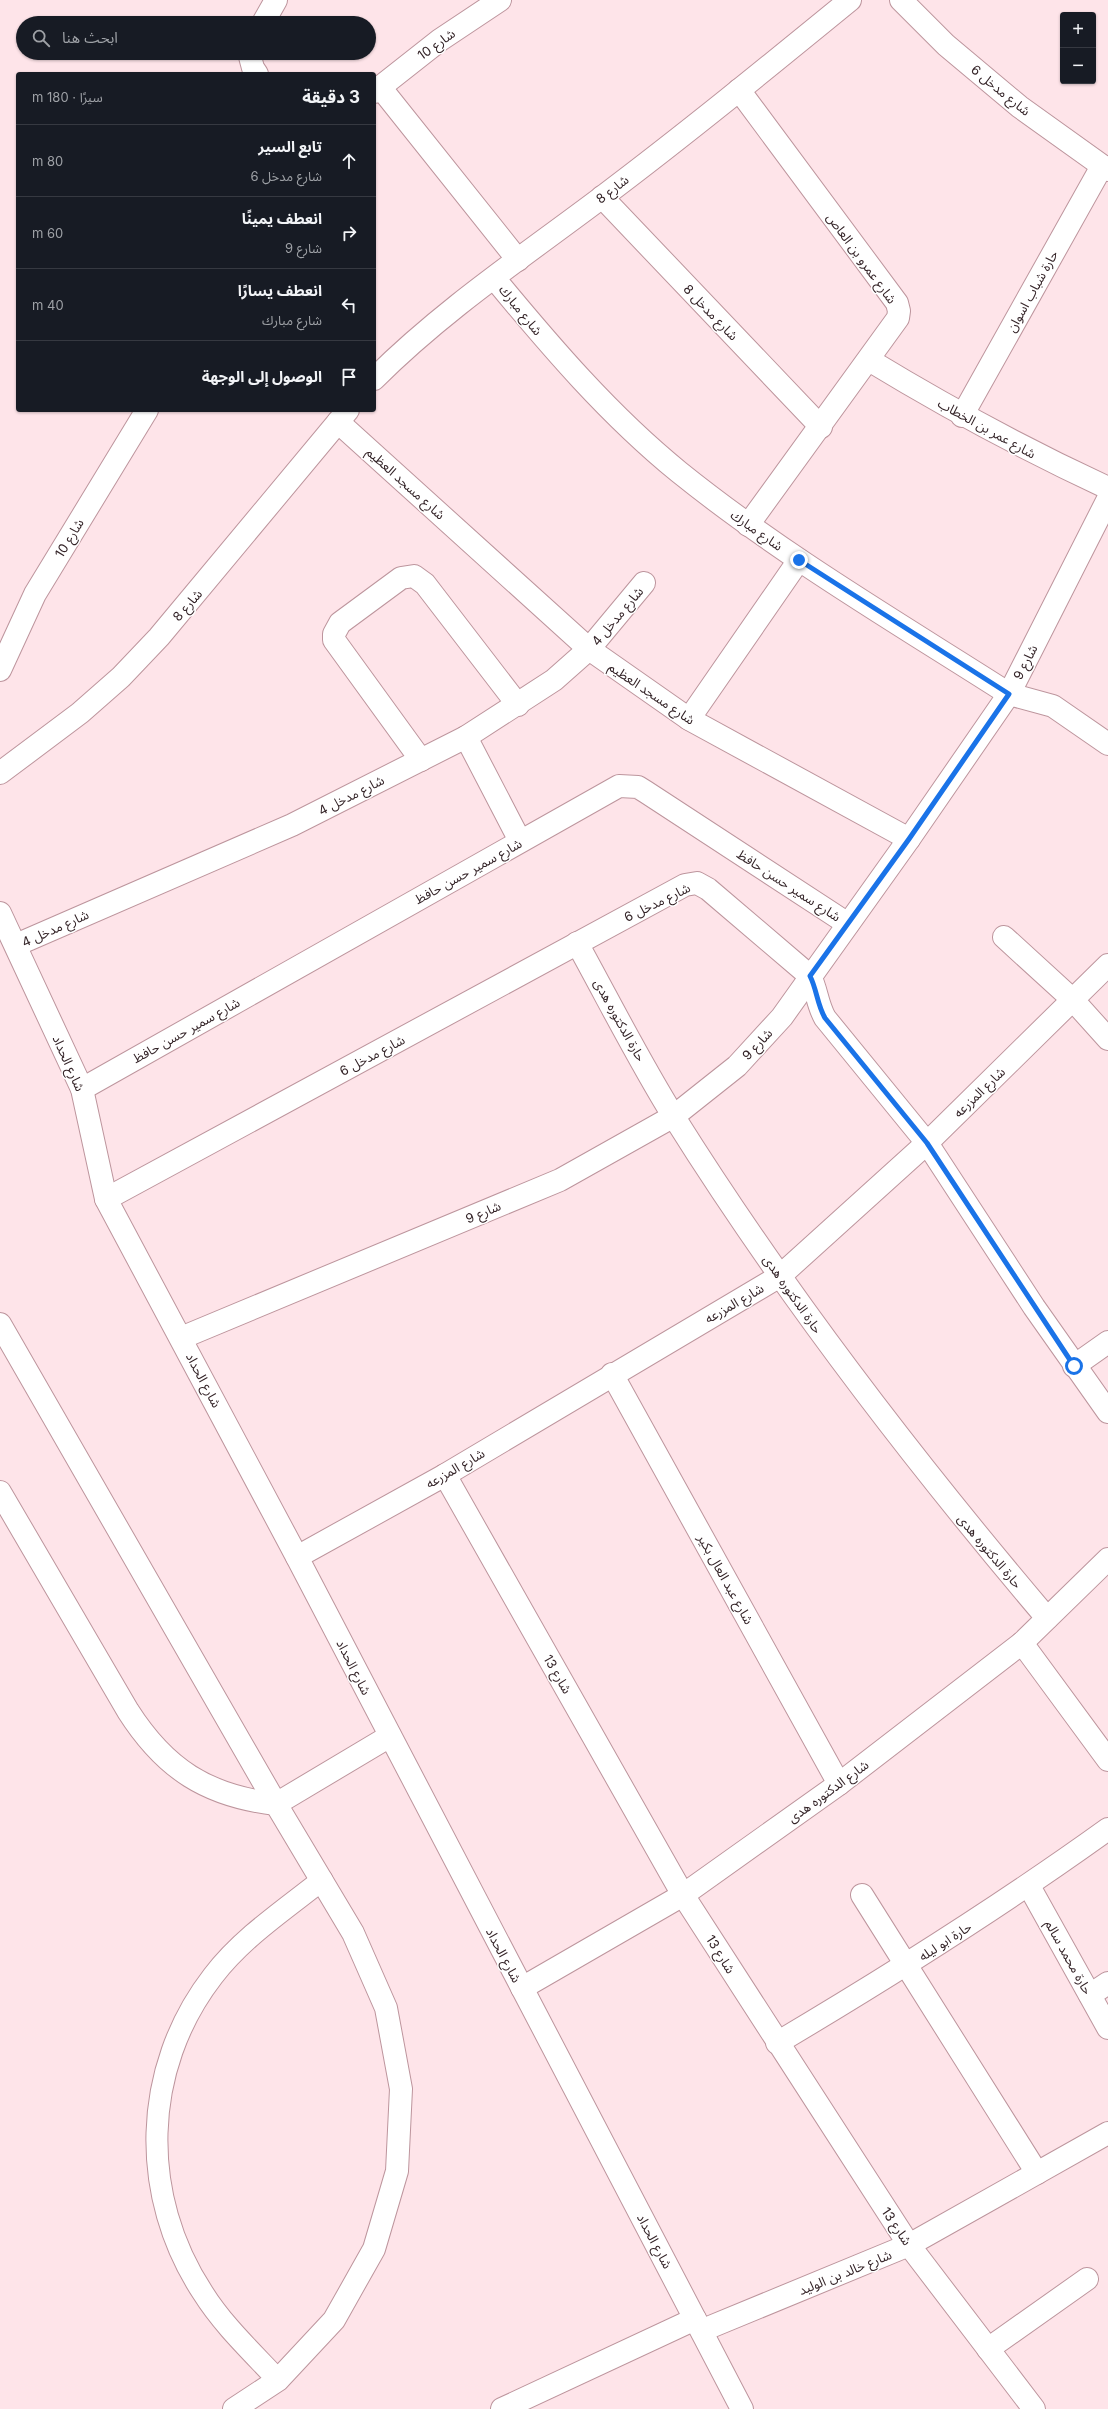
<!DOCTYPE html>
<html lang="ar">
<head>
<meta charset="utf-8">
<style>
  :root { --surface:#171b24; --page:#242831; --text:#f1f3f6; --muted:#9ea1a6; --line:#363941 }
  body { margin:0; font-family:Inter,"Noto Sans Arabic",sans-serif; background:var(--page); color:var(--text); direction:rtl }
  .controls { position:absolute; right:12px; top:12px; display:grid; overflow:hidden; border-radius:4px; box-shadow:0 1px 3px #0004 }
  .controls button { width:36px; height:36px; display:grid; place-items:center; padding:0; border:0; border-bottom:1px solid var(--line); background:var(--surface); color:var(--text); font:20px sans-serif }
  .stop { position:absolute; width:12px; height:12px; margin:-9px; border:3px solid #1a73e8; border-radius:50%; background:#fff }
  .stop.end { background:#1a73e8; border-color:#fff; box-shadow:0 1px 4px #0008 }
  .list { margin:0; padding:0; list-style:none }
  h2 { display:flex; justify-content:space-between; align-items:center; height:52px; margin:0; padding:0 16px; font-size:17px }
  h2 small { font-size:13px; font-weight:400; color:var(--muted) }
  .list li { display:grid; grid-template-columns:26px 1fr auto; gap:12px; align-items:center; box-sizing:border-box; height:72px; padding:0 16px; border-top:1px solid var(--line) }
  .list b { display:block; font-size:15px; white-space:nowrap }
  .list p { margin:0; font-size:13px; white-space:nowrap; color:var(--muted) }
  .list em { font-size:13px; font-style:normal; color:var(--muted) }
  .icon { flex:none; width:22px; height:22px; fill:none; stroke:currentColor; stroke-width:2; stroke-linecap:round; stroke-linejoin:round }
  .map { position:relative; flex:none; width:1108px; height:2409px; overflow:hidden; direction:ltr }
  .search { position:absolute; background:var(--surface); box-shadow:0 1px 3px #0004; left:16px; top:16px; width:360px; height:44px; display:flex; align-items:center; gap:10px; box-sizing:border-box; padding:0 14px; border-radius:22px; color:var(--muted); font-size:15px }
  .panel { position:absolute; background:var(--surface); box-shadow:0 1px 3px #0004; left:16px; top:72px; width:360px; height:340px; border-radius:4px; direction:rtl }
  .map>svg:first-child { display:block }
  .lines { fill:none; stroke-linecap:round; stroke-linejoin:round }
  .lane-casing { stroke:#bd959d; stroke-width:23 }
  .street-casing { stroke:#bd959d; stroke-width:24 }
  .secondary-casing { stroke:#bd959d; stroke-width:24 }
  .lane { stroke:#fff; stroke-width:21 }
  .street { stroke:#fff; stroke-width:22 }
  .secondary { stroke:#fff; stroke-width:22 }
  .route { stroke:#1a73e8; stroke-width:5 }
  .labels { text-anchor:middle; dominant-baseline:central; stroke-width:3; stroke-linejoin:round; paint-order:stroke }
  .street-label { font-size:13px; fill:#342428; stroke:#fff }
</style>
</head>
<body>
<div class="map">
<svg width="1108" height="2409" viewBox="0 0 1108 2409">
  <rect width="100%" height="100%" fill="#fee4e9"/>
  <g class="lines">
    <g class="lane-casing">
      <path id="lane" d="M278 2380C252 2352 223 2325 203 2293 139 2196 141 2069 213 1976 242 1938 284 1910 322 1880"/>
    </g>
    <g class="street-casing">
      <g id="street">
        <polyline points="901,0 946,45 1020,107 1108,170"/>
        <polyline points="263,23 276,0"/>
        <polyline points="249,53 253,68 257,74"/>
        <polyline points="380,87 518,260"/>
        <polyline points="739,90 897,303 899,311 898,318 748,525"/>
        <polyline points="374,92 440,40 500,0"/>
        <polyline points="602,197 821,427"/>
        <path d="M494 278C551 347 609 415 679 472 782 555 898 623 1009 694L1053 706 1108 744"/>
        <path d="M869 360C948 408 1024 449 1108 488"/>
        <path d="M374 379C443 310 524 256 601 198 686 134 768 67 850 0"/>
        <polyline points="962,416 1102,166"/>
        <polyline points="338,422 589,649 689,719 909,839"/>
        <polyline points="0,670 35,594 147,410"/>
        <polyline points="689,719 799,560"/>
        <polyline points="466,737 520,841"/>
        <polyline points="421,760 334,640 334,634 340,623 401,578 414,576 425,584 518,705"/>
        <polyline points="0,773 80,713 121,677 159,637 348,410"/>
        <polyline points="0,913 82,1089 106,1199 297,1557 742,2409"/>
        <polyline points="1004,937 1073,1000 1108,1039"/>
        <path d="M577 943C609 1001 639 1061 674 1117 785 1294 912 1459 1047 1618"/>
        <polyline points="16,945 292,825 466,737 554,680 589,649 644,583"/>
        <polyline points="82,1089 619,786 638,787 646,792 848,924"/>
        <path d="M106 1199 685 885 697 883 708 889 810 976C817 990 817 1004 825 1018L927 1143 1034 1307 1108 1412"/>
        <polyline points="181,1338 560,1180 674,1116 737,1066 782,1017 909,839 1009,694 1108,499"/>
        <polyline points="1074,1366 1108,1342"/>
        <polyline points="612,1374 839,1784"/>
        <polyline points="445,1475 683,1895 909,2245 1034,2409"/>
        <polyline points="297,1557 445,1475 780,1276 927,1143 1108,965"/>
        <polyline points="1022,1643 1108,1760"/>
        <polyline points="276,1804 390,1736"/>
        <polyline points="1029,1886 1108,2028"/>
        <polyline points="862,1895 1037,2173"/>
        <polyline points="522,1988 683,1895 839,1784 1022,1643 1108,1559"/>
        <polyline points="1090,1995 1108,1983"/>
        <path d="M777 2043C890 1976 1001 1906 1108 1829"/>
        <polyline points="703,2330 909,2245 1108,2133"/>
        <polyline points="988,2349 1087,2279"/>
        <polyline points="502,2409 695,2319"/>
      </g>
    </g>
    <g class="secondary-casing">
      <g id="secondary">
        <polyline points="0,1324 276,1804 353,1933 386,2008 401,2089 397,2171 374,2249 334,2320 278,2380 234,2409"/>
        <path d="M0 1492 128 1711C165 1769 207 1796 276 1804"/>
      </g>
    </g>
    <use href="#lane" class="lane"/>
    <use href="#street" class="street"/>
    <use href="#secondary" class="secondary"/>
  </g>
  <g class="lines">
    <path class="route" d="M799 560 1009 694 909 839 810 976C817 990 817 1004 825 1018L927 1143 1074 1366"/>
  </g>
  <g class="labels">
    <g class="street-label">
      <text transform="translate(436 44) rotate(-36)">شارع 10</text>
      <text transform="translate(1001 90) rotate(39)">شارع مدخل 6</text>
      <text transform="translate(612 189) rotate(-38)">شارع 8</text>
      <text transform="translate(862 258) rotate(54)">شارع عمرو بن العاص</text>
      <text transform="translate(1032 291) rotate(-61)">حارة شباب اسوان</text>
      <text transform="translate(521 310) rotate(51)">شارع مبارك</text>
      <text transform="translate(711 312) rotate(46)">شارع مدخل 8</text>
      <text transform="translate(987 428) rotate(29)">شارع عمر بن الخطاب</text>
      <text transform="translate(406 483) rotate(42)">شارع مسجد العظيم</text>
      <text transform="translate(757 530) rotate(35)">شارع مبارك</text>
      <text transform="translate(69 538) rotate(-59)">شارع 10</text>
      <text transform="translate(187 605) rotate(-49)">شارع 8</text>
      <text transform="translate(617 616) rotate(-50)">شارع مدخل 4</text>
      <text transform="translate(1025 662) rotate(-63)">شارع 9</text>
      <text transform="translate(652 693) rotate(34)">شارع مسجد العظيم</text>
      <text transform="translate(351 795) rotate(-27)">شارع مدخل 4</text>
      <text transform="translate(468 871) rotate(-29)">شارع سمير حسن حافظ</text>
      <text transform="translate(789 885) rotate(33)">شارع سمير حسن حافظ</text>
      <text transform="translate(657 902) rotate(-26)">شارع مدخل 6</text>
      <text transform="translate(55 928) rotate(-24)">شارع مدخل 4</text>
      <text transform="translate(620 1020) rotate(61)">حارة الدكتوره هدى</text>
      <text transform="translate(186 1030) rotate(-29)">شارع سمير حسن حافظ</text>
      <text transform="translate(757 1044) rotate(-47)">شارع 9</text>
      <text transform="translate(372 1055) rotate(-28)">شارع مدخل 6</text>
      <text transform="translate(69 1063) rotate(66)">شارع الحداد</text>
      <text transform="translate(979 1092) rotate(-44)">شارع المزرعه</text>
      <text transform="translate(483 1212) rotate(-23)">شارع 9</text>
      <text transform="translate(793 1294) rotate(55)">حارة الدكتوره هدى</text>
      <text transform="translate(734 1303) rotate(-30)">شارع المزرعه</text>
      <text transform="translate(204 1380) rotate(62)">شارع الحداد</text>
      <text transform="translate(455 1468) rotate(-30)">شارع المزرعه</text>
      <text transform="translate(990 1551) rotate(50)">حارة الدكتوره هدى</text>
      <text transform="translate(726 1579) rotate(61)">شارع عبد العال بكير</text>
      <text transform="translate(354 1667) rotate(63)">شارع الحداد</text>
      <text transform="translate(558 1674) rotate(60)">شارع 13</text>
      <text transform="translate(828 1791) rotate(-36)">شارع الدكتوره هدى</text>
      <text transform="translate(945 1941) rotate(-33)">حارة ابو ليله</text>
      <text transform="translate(721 1954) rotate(58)">شارع 13</text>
      <text transform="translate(504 1955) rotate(62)">شارع الحداد</text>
      <text transform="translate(1069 1957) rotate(61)">حارة محمد سالم</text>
      <text transform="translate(897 2226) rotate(56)">شارع 13</text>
      <text transform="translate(655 2241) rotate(62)">شارع الحداد</text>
      <text transform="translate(845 2272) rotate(-22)">شارع خالد بن الوليد</text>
    </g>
  </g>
</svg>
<div class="controls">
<button>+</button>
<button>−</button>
</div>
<div class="stop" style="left:1074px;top:1366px"></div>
<div class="stop end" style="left:799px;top:560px"></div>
<div class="search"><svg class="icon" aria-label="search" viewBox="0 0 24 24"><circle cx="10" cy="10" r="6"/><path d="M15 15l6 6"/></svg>ابحث هنا</div>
<section class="panel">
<h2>3 دقيقة<small>سيرًا · 180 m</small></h2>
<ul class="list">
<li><svg class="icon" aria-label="ahead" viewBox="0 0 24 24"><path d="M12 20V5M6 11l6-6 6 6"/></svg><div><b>تابع السير</b><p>شارع مدخل 6</p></div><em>80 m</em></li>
<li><svg class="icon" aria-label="right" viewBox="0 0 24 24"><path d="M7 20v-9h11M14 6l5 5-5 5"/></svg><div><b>انعطف يمينًا</b><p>شارع 9</p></div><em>60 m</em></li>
<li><svg class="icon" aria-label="left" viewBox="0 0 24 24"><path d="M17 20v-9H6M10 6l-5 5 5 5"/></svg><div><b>انعطف يسارًا</b><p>شارع مبارك</p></div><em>40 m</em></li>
<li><svg class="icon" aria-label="arrive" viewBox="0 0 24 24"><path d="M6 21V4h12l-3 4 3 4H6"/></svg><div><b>الوصول إلى الوجهة</b></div></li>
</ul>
</section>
</div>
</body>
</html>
